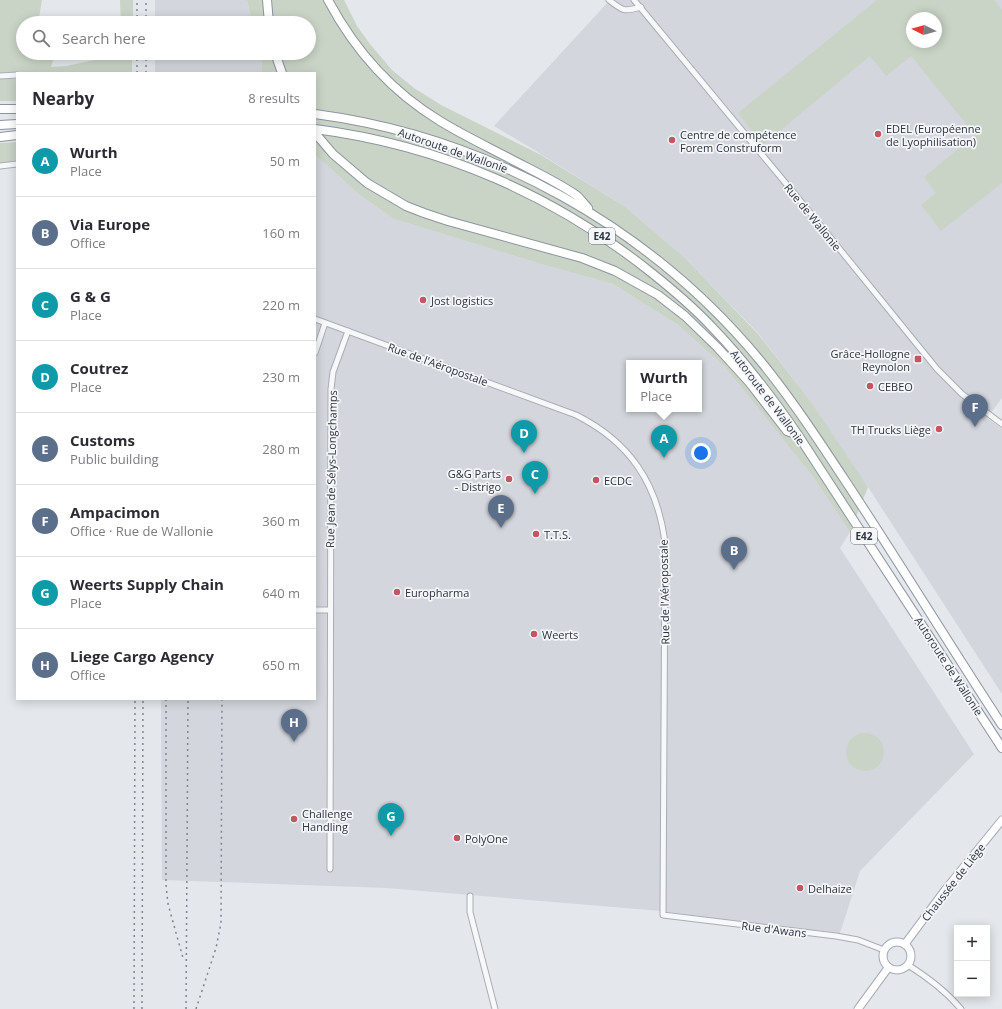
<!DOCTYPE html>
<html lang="en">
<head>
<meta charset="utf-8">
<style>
  :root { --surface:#fff; --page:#f7f7f7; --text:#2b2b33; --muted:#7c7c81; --line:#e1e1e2; --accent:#c25763 }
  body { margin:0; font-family:"Open Sans",sans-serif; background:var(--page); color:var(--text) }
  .controls { position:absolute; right:12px; bottom:12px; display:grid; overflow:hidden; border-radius:0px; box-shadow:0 2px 10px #0003 }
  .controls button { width:36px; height:36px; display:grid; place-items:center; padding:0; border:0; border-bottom:1px solid var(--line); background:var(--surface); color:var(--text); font:20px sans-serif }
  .compass { position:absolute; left:906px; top:12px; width:36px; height:36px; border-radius:50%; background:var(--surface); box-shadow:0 2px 10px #0003; rotate:276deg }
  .you { position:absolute; left:701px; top:453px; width:14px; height:14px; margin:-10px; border:3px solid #fff; border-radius:50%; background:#1a73e8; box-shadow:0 0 0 6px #1a73e833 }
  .badge { display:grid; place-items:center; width:26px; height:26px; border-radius:50%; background:var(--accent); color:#fff; font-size:13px; font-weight:700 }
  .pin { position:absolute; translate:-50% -33px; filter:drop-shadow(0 1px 2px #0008) }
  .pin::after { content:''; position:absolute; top:21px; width:14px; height:12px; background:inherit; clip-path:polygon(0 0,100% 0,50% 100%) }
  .popup { position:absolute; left:626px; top:360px; width:76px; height:52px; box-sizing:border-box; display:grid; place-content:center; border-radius:0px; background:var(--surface); filter:drop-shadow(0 1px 3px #0005); font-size:13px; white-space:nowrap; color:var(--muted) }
  .popup b { font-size:15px; color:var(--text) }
  .popup::after { content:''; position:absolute; left:50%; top:100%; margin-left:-8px; border:8px solid transparent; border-top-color:var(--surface) }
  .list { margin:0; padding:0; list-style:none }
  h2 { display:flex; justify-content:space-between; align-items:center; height:52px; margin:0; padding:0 16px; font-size:17px }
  h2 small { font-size:13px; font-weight:400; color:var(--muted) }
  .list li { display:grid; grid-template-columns:26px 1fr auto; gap:12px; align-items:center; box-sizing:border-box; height:72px; padding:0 16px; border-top:1px solid var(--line) }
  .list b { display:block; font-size:15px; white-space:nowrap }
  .list p { margin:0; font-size:13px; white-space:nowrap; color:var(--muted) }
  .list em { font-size:13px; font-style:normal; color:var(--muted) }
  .icon { flex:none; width:22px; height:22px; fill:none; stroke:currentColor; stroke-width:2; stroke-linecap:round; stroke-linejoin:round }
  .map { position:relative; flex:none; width:1002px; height:1009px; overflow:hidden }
  .search { position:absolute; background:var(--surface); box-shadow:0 2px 10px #0003; left:16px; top:16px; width:300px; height:44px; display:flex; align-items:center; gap:10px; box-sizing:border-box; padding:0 14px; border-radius:22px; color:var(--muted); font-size:15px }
  .panel { position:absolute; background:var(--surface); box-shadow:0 2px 10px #0003; left:16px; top:72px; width:300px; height:628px; border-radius:0px }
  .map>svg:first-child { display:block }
  .built { fill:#d3d6dc; fill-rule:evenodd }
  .green { fill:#c9d4c6; fill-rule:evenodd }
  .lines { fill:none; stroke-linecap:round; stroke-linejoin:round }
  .minor-casing { stroke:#a9aeb5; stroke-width:7 }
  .major-casing { stroke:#a5abb5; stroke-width:9 }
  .highway-casing { stroke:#8d94a0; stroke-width:10 }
  .minor { stroke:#f7f8f9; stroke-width:5 }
  .major { stroke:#fff; stroke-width:7 }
  .highway { stroke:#fff; stroke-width:8 }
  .rail { stroke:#7f8693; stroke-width:1.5; stroke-dasharray:2 4; stroke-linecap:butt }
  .poi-dot { fill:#c25763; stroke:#f4f6f8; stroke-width:1.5 }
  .labels { text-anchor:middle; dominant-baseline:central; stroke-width:3.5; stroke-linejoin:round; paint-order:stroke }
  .shield { fill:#f4f6f8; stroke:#696e79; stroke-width:1 }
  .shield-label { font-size:10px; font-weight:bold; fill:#2d3442 }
  .poi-label { font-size:11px; fill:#2d3442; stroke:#f4f6f8; text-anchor:start }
  .street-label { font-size:11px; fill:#2d3442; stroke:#f4f6f8 }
</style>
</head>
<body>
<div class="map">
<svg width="1002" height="1009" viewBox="0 0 1002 1009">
  <rect width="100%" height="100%" fill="#e4e7eb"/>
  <g class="built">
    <polygon points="155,0 247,0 252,23 155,23"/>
    <path d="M610 0H1002V398L987 418 1002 429V694L868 487 812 403 758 333 685 258 624 206 536 151 494 126ZM912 18H936V42H912Z"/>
    <polygon points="155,53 261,53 262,73 155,73"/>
    <path d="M315 155 361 196 394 219 541 264 613 284 678 325 724 366 814 478 850 532 840 548 974 754 860 871 840 933 737 921 661 911 387 888 162 880 161 699H315ZM629 363H699V409H629Z"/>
  </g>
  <g class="green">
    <polygon points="0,0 42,0 38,23 23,23 23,53 55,53 51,67 66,66 119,55 120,53 132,53 132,73 110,72 0,74"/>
    <polygon points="120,0 133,0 133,23 121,23"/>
    <polygon points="247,0 344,0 357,26 370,44 392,70 414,88 441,105 541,155 624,206 685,258 758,334 812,403 868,487 850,532 814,478 724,366 678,325 613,284 541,264 394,219 361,196 315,155 315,73 262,73 261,53 309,53 309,23 252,23"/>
    <path d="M877 0H994L1002 10V183L941 231 921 205 936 193 924 177 975 135 911 56 886 76 870 56 763 145 738 113ZM912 18H936V42H912Z"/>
    <rect x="0" y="79" width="17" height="22"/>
    <polygon points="17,142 17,163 0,165 0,143"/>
    <circle cx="865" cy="752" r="19"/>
  </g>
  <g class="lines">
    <g class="minor-casing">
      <g id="minor">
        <path d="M609 0C623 11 624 12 641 7"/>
        <polyline points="634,0 812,215 937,369 962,394 1002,424"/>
        <polyline points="0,76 17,75"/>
        <polyline points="0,166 17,164"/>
        <path d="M315 319 576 415C630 442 657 483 665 542L663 915 836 936 858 940 884 950"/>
        <polyline points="315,353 325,323"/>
        <polyline points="315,610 330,610"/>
        <polyline points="330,869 331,389 333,372 348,331"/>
        <polyline points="470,896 470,912 495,1009"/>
        <path d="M908 965C927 977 946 991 961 1009"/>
      </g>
    </g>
    <g class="major-casing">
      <g id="major">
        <circle cx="897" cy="956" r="14"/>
        <polyline points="905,944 945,890 1002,820"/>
        <polyline points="858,1009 888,968"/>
      </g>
    </g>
    <g class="highway-casing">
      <g id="highway">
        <polyline points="267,0 269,23"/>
        <path d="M328 0C354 49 392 92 440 121 461 134 484 145 507 157 529 169 554 180 576 195 580 198 584 204 588 208"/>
        <polyline points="275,53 282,73"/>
        <polyline points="0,109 17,109"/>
        <path d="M315 114C489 137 652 228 763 364 796 405 825 450 854 494 904 570 952 649 1002 725"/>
        <polyline points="0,125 17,124"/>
        <path d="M315 129C440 145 555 195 653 274 673 290 693 307 711 326 744 360 772 397 798 435L1002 748"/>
        <polyline points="315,133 333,154 367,183 406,206 424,213 448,221 582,258 615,271 658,295 685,316 717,347 749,382 787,431 798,435"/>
        <polyline points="0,137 17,135"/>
      </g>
    </g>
    <use href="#minor" class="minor"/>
    <use href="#major" class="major"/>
    <use href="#highway" class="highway"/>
    <g class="rail">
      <polyline points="137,23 137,0"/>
      <polyline points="146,23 146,0"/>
      <polyline points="137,73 137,53"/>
      <polyline points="146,73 146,53"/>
      <polyline points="166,699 166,885 168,904 183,958"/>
      <polyline points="134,1009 135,699"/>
      <polyline points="142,1009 143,699"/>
      <polyline points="186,1009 188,699"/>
      <polyline points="196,1009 216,948 221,923 222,699"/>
    </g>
  </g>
  <g class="poi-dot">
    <circle cx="878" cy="134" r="4"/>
    <circle cx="672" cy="140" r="4"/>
    <circle cx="423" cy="300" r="4"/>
    <rect x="914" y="355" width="8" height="8" rx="2"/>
    <circle cx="870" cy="386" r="4"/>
    <circle cx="939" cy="429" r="4"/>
    <circle cx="509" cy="479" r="4"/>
    <circle cx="596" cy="480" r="4"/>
    <circle cx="536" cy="534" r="4"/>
    <circle cx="397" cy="592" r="4"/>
    <circle cx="534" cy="634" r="4"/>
    <circle cx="294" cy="819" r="4"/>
    <circle cx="457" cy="838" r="4"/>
    <circle cx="800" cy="888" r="4"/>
  </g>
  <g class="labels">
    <g class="shield">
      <rect x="589" y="228" width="26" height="16" rx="3"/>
      <rect x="851" y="528" width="26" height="16" rx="3"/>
    </g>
    <g class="shield-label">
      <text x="602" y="236">E42</text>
      <text x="864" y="536">E42</text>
    </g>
    <g class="poi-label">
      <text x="886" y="128">EDEL (Européenne<tspan x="886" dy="13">de Lyophilisation)</tspan></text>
      <text x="680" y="134">Centre de compétence<tspan x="680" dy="13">Forem Construform</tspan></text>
      <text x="431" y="300">Jost logistics</text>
      <text x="910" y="353" text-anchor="end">Grâce-Hollogne<tspan x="910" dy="13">Reynolon</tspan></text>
      <text x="878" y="386">CEBEO</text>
      <text x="931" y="429" text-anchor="end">TH Trucks Liège</text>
      <text x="501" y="473" text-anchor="end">G&amp;G Parts<tspan x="501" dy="13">- Distrigo</tspan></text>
      <text x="604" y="480">ECDC</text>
      <text x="544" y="534">T.T.S.</text>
      <text x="405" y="592">Europharma</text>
      <text x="542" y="634">Weerts</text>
      <text x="302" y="813">Challenge<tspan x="302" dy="13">Handling</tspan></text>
      <text x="465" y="838">PolyOne</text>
      <text x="808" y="888">Delhaize</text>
    </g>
    <g class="street-label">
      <text transform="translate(453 150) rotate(19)">Autoroute de Wallonie</text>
      <text transform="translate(813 217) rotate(51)">Rue de Wallonie</text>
      <text transform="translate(438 364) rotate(20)">Rue de l'Aéropostale</text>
      <text transform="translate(768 397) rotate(53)">Autoroute de Wallonie</text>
      <text transform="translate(331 469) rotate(-89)">Rue Jean de Sélys-Longchamps</text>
      <text transform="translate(664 592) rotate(-91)">Rue de l'Aéropostale</text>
      <text transform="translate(949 666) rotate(57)">Autoroute de Wallonie</text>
      <text transform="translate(953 882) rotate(-52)">Chaussée de Liège</text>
      <text transform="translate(774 929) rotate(7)">Rue d'Awans</text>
    </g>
  </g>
</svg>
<div class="controls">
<button>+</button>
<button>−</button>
</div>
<svg class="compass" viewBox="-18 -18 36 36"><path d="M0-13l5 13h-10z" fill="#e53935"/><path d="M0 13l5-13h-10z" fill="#7c7c81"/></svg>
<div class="you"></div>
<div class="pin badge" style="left:664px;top:458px;background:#0f9aa8">A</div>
<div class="popup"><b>Wurth</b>Place</div>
<div class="pin badge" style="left:734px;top:570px;background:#5c6f8a">B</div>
<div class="pin badge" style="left:535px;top:494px;background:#0f9aa8">C</div>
<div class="pin badge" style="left:524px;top:453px;background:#0f9aa8">D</div>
<div class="pin badge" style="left:501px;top:528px;background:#5c6f8a">E</div>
<div class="pin badge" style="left:975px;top:427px;background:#5c6f8a">F</div>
<div class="pin badge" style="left:391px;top:836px;background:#0f9aa8">G</div>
<div class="pin badge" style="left:294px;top:742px;background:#5c6f8a">H</div>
<div class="search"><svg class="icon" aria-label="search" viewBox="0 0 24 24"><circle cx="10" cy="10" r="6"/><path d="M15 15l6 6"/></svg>Search here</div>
<section class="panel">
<h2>Nearby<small>8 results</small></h2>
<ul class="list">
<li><span class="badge" style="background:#0f9aa8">A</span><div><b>Wurth</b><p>Place</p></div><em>50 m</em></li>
<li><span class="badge" style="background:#5c6f8a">B</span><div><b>Via Europe</b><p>Office</p></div><em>160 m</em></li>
<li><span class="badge" style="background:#0f9aa8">C</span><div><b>G &amp; G</b><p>Place</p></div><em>220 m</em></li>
<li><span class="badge" style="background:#0f9aa8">D</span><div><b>Coutrez</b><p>Place</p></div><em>230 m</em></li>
<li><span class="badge" style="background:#5c6f8a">E</span><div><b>Customs</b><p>Public building</p></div><em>280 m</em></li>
<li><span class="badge" style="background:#5c6f8a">F</span><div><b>Ampacimon</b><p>Office · Rue de Wallonie</p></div><em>360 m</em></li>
<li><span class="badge" style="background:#0f9aa8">G</span><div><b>Weerts Supply Chain</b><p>Place</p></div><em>640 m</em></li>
<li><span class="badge" style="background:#5c6f8a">H</span><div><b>Liege Cargo Agency</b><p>Office</p></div><em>650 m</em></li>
</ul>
</section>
</div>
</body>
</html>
